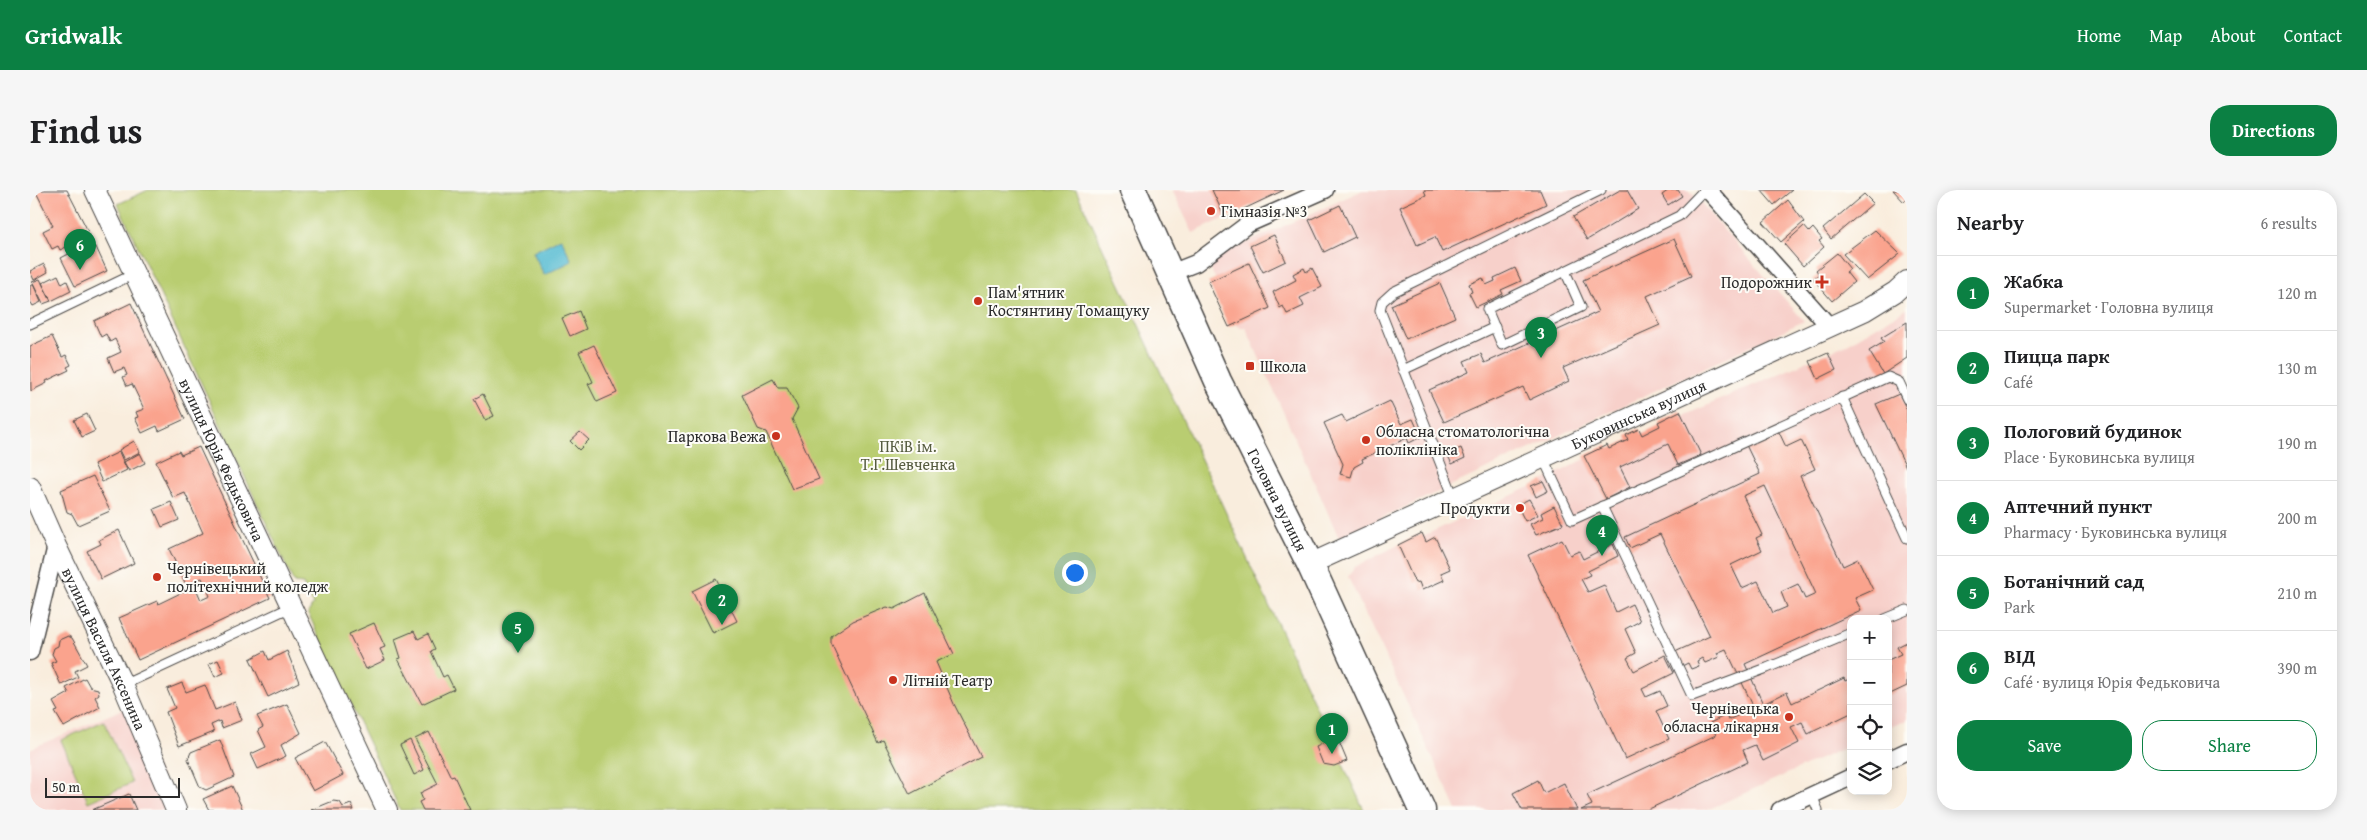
<!DOCTYPE html>
<html lang="en">
<head>
<meta charset="utf-8">
<style>
  :root { --surface:#fff; --page:#f6f6f6; --text:#202124; --muted:#757577; --line:#e0e0e0; --accent:#0b8043 }
  body { margin:0; font-family:"Gentium Book Plus",serif; background:var(--page); color:var(--text) }
  .controls { position:absolute; right:15px; bottom:15px; display:grid; overflow:hidden; border-radius:10px; box-shadow:0 2px 12px #0003 }
  .controls button { width:45px; height:45px; display:grid; place-items:center; padding:0; border:0; border-bottom:1px solid var(--line); background:var(--surface); color:var(--text); font:25px sans-serif }
  .scale { position:absolute; left:15px; bottom:12px; width:135px; box-sizing:border-box; padding-left:5px; border:2px solid #2b2b2b; border-top:0; font-size:14px; line-height:18px; white-space:nowrap; color:#2b2b2b; -webkit-text-stroke:4px #fdfcf7; paint-order:stroke }
  .you { position:absolute; left:1044px; top:382px; width:18px; height:18px; margin:-12px; border:4px solid #fff; border-radius:50%; background:#1a73e8; box-shadow:0 0 0 8px #1a73e833 }
  .badge { display:grid; place-items:center; width:32px; height:32px; border-radius:50%; background:var(--accent); color:#fff; font-size:16px; font-weight:700 }
  .pin { position:absolute; translate:-50% -41px; filter:drop-shadow(0 1px 2px #0008) }
  .pin::after { content:''; position:absolute; top:26px; width:18px; height:15px; background:inherit; clip-path:polygon(0 0,100% 0,50% 100%) }
  .list { margin:0; padding:0; list-style:none }
  h2 { display:flex; justify-content:space-between; align-items:center; height:65px; margin:0; padding:0 20px; font-size:21px }
  h2 small { font-size:16px; font-weight:400; color:var(--muted) }
  .list li { display:grid; grid-template-columns:32px 1fr auto; gap:15px; align-items:center; box-sizing:border-box; height:75px; padding:0 20px; border-top:1px solid var(--line) }
  .list b { display:block; font-size:19px; white-space:nowrap }
  .list p { margin:0; font-size:16px; white-space:nowrap; color:var(--muted) }
  .list em { font-size:16px; font-style:normal; color:var(--muted) }
  .actions { display:flex; gap:10px; padding:15px 20px }
  .actions a { flex:1; padding:11px 0; border:1px solid var(--accent); border-radius:20px; text-align:center; font-size:18px; color:var(--accent) }
  .actions .main { background:var(--accent); color:#fff }
  .icon { flex:none; width:28px; height:28px; fill:none; stroke:currentColor; stroke-width:2; stroke-linecap:round; stroke-linejoin:round }
  .map { position:relative; flex:none; width:1877px; height:620px; overflow:hidden; border-radius:20px }
  header { display:flex; align-items:center; gap:30px; box-sizing:border-box; height:70px; padding:0 25px; background:var(--accent); color:#fff }
  header strong { font-size:24px }
  nav { display:flex; gap:28px; margin-inline-start:auto; font-size:18px }
  .intro { display:flex; align-items:center; justify-content:space-between; box-sizing:border-box; height:120px; padding:0 30px }
  h1 { margin:0; font-size:35px }
  .button { padding:12px 22px; border-radius:20px; background:var(--accent); color:#fff; font-size:18px; font-weight:700 }
  main { display:flex; gap:30px; padding:0 30px }
  aside { flex:1; background:var(--surface); border-radius:20px; box-shadow:0 2px 12px #0003 }
  .map>svg:first-child { display:block }
  .built { fill:#f7d0ca }
  .green { fill:#b9cd71; stroke:#727c4e }
  .water { fill:#54bbd2; stroke:#40737e }
  .building { fill:#faa38d; fill-rule:evenodd }
  .lines { fill:none; stroke-linecap:round; stroke-linejoin:round }
  .service-casing { stroke:#4a4846; stroke-width:11 }
  .minor-casing { stroke:#4a4846; stroke-width:19 }
  .tertiary-casing { stroke:#4a4846; stroke-width:22 }
  .primary-casing { stroke:#4a4846; stroke-width:29 }
  .service { stroke:#fff; stroke-width:9 }
  .minor { stroke:#fff; stroke-width:16 }
  .tertiary { stroke:#fff; stroke-width:20 }
  .primary { stroke:#fff; stroke-width:26 }
  .poi-dot { fill:#c8321e; stroke:#fdfcf7; stroke-width:2 }
  .labels { text-anchor:middle; dominant-baseline:central; stroke-width:4; stroke-linejoin:round; paint-order:stroke }
  .poi-label { font-size:16px; fill:#2b2b2b; stroke:#fdfcf7; text-anchor:start }
  .street-label { font-size:16px; fill:#2b2b2b; stroke:#fdfcf7 }
  .park-label { font-size:16px; fill:#565c40; stroke:#fdfcf7 }
</style>
</head>
<body>
<header>
<strong>Gridwalk</strong>
<nav><a>Home</a><a>Map</a><a>About</a><a>Contact</a></nav>
</header>
<div class="intro"><h1>Find us</h1><a class="button">Directions</a></div>
<main>
<div class="map">
<svg width="1877" height="620" viewBox="0 0 1877 620">
  <rect width="100%" height="100%" fill="#fdfcf7"/>
  <filter id="ink" filterUnits="userSpaceOnUse"><feTurbulence type="fractalNoise" baseFrequency=".02" numOctaves="2"/><feDisplacementMap in="SourceGraphic" scale="10" xChannelSelector="R" yChannelSelector="G"/><feConvolveMatrix kernelMatrix="1 2 1 2 8 2 1 2 1" color-interpolation-filters="sRGB"/></filter>
  <filter id="wash" filterUnits="userSpaceOnUse"><feTurbulence type="fractalNoise" baseFrequency=".0096" numOctaves="4" result="noise"/><feDisplacementMap in="SourceGraphic" scale="20" xChannelSelector="R" yChannelSelector="G"/><feGaussianBlur stdDeviation="1.12" result="paint"/><feColorMatrix in="noise" values="0 0 0 0 0 0 0 0 0 0 0 0 0 0 0 0 0 1.4 0 .05"/><feComposite in="paint" operator="in"/></filter>
  <g filter="url(#wash)">
    <rect width="100%" height="100%" fill="#f9eddd"/>
    <g class="built">
      <polygon points="1142,0 1255,0 1163,43"/>
      <polygon points="1333,0 1659,0 1774,131 1309,348 1216,138 1207,136 1177,71"/>
      <polygon points="1877,118 1877,530 1858,538 1858,429 1821,429 1821,555 1677,620 1427,620 1318,387 1325,377 1392,343 1393,346 1513,291 1555,269 1554,266 1577,255 1579,259 1597,250 1596,245 1609,239 1612,244 1630,236 1650,221 1653,226 1819,153"/>
      <polygon points="100,516 145,620 0,620 0,559"/>
    </g>
    <g class="green">
      <polygon points="118,0 1046,0 1334,620 370,620 278,423 283,414 273,394 264,393 88,14"/>
      <polygon points="74,531 102,593 58,612 31,550"/>
    </g>
    <polygon class="water" points="531,48 542,71 514,85 503,62"/>
    <g id="blocks">
      <g class="building">
        <polygon points="5,0 37,0 60,45 30,60 28,56 22,59 13,41 23,36"/>
        <polygon points="1182,0 1254,0 1195,28"/>
        <polygon points="1394,0 1510,0 1516,14 1412,62 1405,47 1387,55 1370,17 1396,5"/>
        <polygon points="1590,0 1597,0 1608,19 1557,50 1543,27"/>
        <polygon points="1639,0 1648,0 1652,6 1638,15 1632,5"/>
        <polygon points="1731,0 1762,0 1744,15"/>
        <polygon points="1863,0 1877,0 1877,8 1874,12"/>
        <polygon points="1834,4 1843,13 1801,49 1793,39"/>
        <polygon points="1758,10 1774,32 1751,52 1733,32"/>
        <polygon points="1310,15 1325,47 1294,62 1279,30"/>
        <polygon points="1774,36 1779,42 1783,38 1792,49 1789,51 1794,57 1773,76 1754,54"/>
        <polygon points="1845,40 1870,64 1837,90 1813,64"/>
        <polygon points="1244,45 1256,71 1233,82 1220,56"/>
        <polygon points="1644,49 1661,86 1617,106 1630,135 1533,178 1539,191 1499,210 1493,197 1414,232 1399,200 1439,182 1434,171 1451,164 1455,173 1568,122 1553,90"/>
        <polygon points="52,57 54,62 66,57 77,81 45,96 31,68"/>
        <polygon points="1807,63 1820,79 1816,82 1824,92 1802,111 1783,89 1789,84 1786,80"/>
        <polygon points="1219,73 1240,118 1199,137 1178,92"/>
        <polygon points="14,74 18,82 4,90 0,81"/>
        <polygon points="1274,78 1276,82 1282,78 1292,97 1270,108 1274,116 1257,124 1253,116 1250,118 1243,102 1266,90 1263,84"/>
        <polygon points="1485,78 1491,91 1471,100 1473,104 1446,117 1439,103 1442,102 1439,94 1453,88 1456,95 1465,91 1464,88"/>
        <polygon points="28,85 32,94 37,91 41,101 21,111 12,93"/>
        <polygon points="10,89 21,111 13,114 2,92"/>
        <polygon points="1410,93 1425,127 1376,149 1361,115"/>
        <polygon points="3,94 11,112 3,116 0,111 0,96"/>
        <polygon points="101,113 155,229 129,241 127,236 112,243 105,228 108,227 106,222 114,219 102,194 97,196 93,187 97,185 94,178 84,182 78,168 91,162 85,149 80,152 76,144 71,147 64,131"/>
        <polygon points="549,121 556,139 540,146 532,128"/>
        <polygon points="1877,132 1877,168 1853,184 1839,161 1854,152 1851,148"/>
        <polygon points="22,146 32,167 36,165 41,175 37,177 39,180 16,191 17,193 1,201 0,156"/>
        <polygon points="564,155 587,203 567,212 558,194 563,192 549,162"/>
        <polygon points="1798,163 1806,180 1788,189 1780,171"/>
        <polygon points="743,189 748,198 757,198 768,218 762,229 789,289 762,299 736,242 728,239 712,205"/>
        <polygon points="453,204 464,226 455,230 444,209"/>
        <polygon points="1869,204 1877,220 1877,279 1846,214"/>
        <polygon points="1360,211 1371,234 1383,229 1391,247 1379,253 1377,248 1332,269 1333,272 1324,277 1321,287 1310,284 1313,274 1294,233 1312,225 1316,232"/>
        <polygon points="1650,221 1671,265 1648,275 1638,254 1590,277 1600,297 1576,309 1554,266 1577,255 1579,259 1598,250 1596,245 1609,239 1612,245 1630,236 1628,232"/>
        <polygon points="57,224 65,241 52,247 44,230"/>
        <path d="M1748 240 1756 257 1771 250 1785 279 1770 286 1813 376 1828 369 1843 400 1825 408 1831 420 1715 474 1733 514 1757 502 1762 513 1814 488 1815 491 1821 488V523L1778 544 1772 532 1761 537 1769 553 1733 571 1725 555 1713 560 1718 572 1617 620H1551L1562 615 1557 605 1686 545 1680 533 1696 525 1698 530 1724 518 1696 459 1687 463 1689 467 1675 473 1672 468 1667 471 1669 476 1661 479 1658 473 1652 476 1645 462 1680 446 1630 344 1600 358 1595 347 1730 284 1716 255ZM1735 296 1786 404 1775 409 1768 394 1751 402 1757 417 1743 423 1728 391 1712 398 1701 375 1732 360 1726 348 1732 345 1713 306Z"/>
        <polygon points="550,242 559,250 549,260 540,251"/>
        <polygon points="104,251 110,262 94,270 89,260"/>
        <polygon points="169,257 240,408 108,470 89,428 127,411 128,414 165,396 171,410 180,406 172,388 156,395 139,359 173,343 155,303 143,308 126,272 149,261 151,265"/>
        <polygon points="1431,258 1435,268 1422,274 1417,264"/>
        <polygon points="89,262 97,280 72,292 64,274"/>
        <polygon points="110,263 115,273 99,281 94,272"/>
        <polygon points="63,286 80,321 48,335 42,324 37,322 31,300"/>
        <polygon points="1513,291 1518,301 1506,307 1501,296"/>
        <polygon points="1499,309 1508,325 1495,331 1487,315"/>
        <polygon points="141,312 149,330 132,337 124,319"/>
        <polygon points="1524,316 1533,334 1506,345 1500,334 1513,328 1511,323"/>
        <polygon points="89,340 104,373 71,389 57,361 71,354 69,350"/>
        <polygon points="1392,343 1396,352 1405,347 1420,379 1411,383 1414,390 1392,400 1389,392 1385,393 1368,355"/>
        <polygon points="1532,349 1540,365 1549,361 1553,369 1583,354 1588,366 1558,381 1560,385 1551,389 1558,402 1574,395 1586,422 1602,414 1610,431 1595,439 1606,463 1597,468 1604,481 1635,465 1644,483 1612,499 1616,507 1630,501 1637,516 1626,521 1639,549 1595,569 1498,365"/>
        <polygon points="686,389 707,431 683,443 662,401"/>
        <polygon points="895,403 924,464 906,472 924,514 951,567 880,604 853,550 848,553 801,453 801,446 823,431 857,417 864,419"/>
        <polygon points="344,433 355,457 350,459 355,470 336,479 319,444"/>
        <polygon points="384,441 388,449 398,444 405,459 401,461 413,487 417,485 424,499 392,514 368,469 371,468 365,449"/>
        <polygon points="38,446 42,448 57,475 45,481 48,487 31,495 21,473 26,471 22,464 24,458 28,456 29,450"/>
        <polygon points="1877,452 1877,496 1858,505 1858,470 1871,464 1867,457"/>
        <polygon points="235,461 239,470 257,461 269,492 238,507 220,469"/>
        <polygon points="188,470 194,483 185,487 179,474"/>
        <polygon points="55,488 60,497 68,499 69,504 65,507 70,517 34,537 25,522 28,521 23,512 39,503 36,498"/>
        <polygon points="152,493 156,502 175,495 185,520 205,512 212,530 192,538 190,531 181,535 184,542 149,556 136,522 145,518 137,499"/>
        <polygon points="257,514 271,543 251,555 256,566 228,579 221,564 236,557 228,540 233,537 227,526"/>
        <polygon points="399,542 421,587 424,586 440,620 393,620 389,612 393,610 390,603 408,594 385,549"/>
        <polygon points="1307,547 1317,571 1304,576 1293,574 1286,557"/>
        <polygon points="190,550 204,587 176,600 170,597 158,569 161,562"/>
        <polygon points="380,550 394,580 384,585 370,555"/>
        <polygon points="295,552 313,585 283,601 265,568"/>
        <polygon points="1508,590 1514,603 1534,593 1547,620 1492,620 1483,603"/>
        <polygon points="202,596 213,620 179,620 173,609"/>
        <polygon points="99,604 106,620 62,620"/>
        <polygon points="303,611 310,612 313,617 321,614 324,620 281,620"/>
      </g>
    </g>
  </g>
  <g filter="url(#ink)">
    <use href="#blocks" fill-opacity="0" stroke="#4a4846" stroke-width="1"/>
    <g class="lines">
      <g class="service-casing">
        <g id="service">
          <polyline points="1535,81 1551,117 1472,155 1457,119 1649,26 1674,0"/>
          <polyline points="0,134 104,84"/>
          <polyline points="1373,180 1465,137"/>
          <polyline points="1812,207 1877,348"/>
          <polyline points="1513,268 1542,330 1858,187 1869,192 1877,209"/>
          <polyline points="1424,308 1350,120 1352,112 1363,102 1571,0"/>
          <polyline points="1572,316 1662,506 1737,478 1821,443"/>
          <polyline points="1855,429 1877,420"/>
          <polyline points="93,495 261,417"/>
          <polyline points="1782,605 1788,620"/>
        </g>
      </g>
      <g class="minor-casing">
        <g id="minor">
          <polyline points="1678,0 1799,136"/>
          <polyline points="1141,83 1166,73 1218,34 1295,0"/>
          <polyline points="0,462 26,356"/>
          <polyline points="1858,570 1877,561"/>
          <polyline points="1750,620 1821,587"/>
        </g>
      </g>
      <g class="tertiary-casing">
        <g id="tertiary">
          <path id="s1" d="M65 0 357 620"/>
          <path id="s2" d="M0 297 26 356 93 495 146 620"/>
          <path id="s3" d="M1280 374 1834 121 1865 102 1877 91"/>
        </g>
      </g>
      <g class="primary-casing">
        <g id="primary">
          <path id="s4" d="M1103 0 1188 191 1280 374 1392 620"/>
        </g>
      </g>
      <use href="#service" class="service"/>
      <use href="#minor" class="minor"/>
      <use href="#tertiary" class="tertiary"/>
      <use href="#primary" class="primary"/>
    </g>
  </g>
  <g class="poi-dot">
    <circle cx="1181" cy="21" r="5"/>
    <path d="M1789.5 84.5h5v5h5v5h-5v5h-5v-5h-5v-5h5z"/>
    <circle cx="948" cy="111" r="5"/>
    <rect x="1215" y="171" width="10" height="10" rx="2.5"/>
    <circle cx="746" cy="246" r="5"/>
    <circle cx="1336" cy="250" r="5"/>
    <circle cx="1490" cy="318" r="5"/>
    <circle cx="127" cy="387" r="5"/>
    <circle cx="863" cy="490" r="5"/>
    <circle cx="1759" cy="527" r="5"/>
  </g>
  <g class="labels">
    <g class="poi-label">
      <text x="1191" y="21">Гімназія №3</text>
      <text x="1782" y="92" text-anchor="end">Подорожник</text>
      <text x="958" y="102">Пам'ятник<tspan x="958" dy="18">Костянтину Томащуку</tspan></text>
      <text x="1230" y="176">Школа</text>
      <text x="1346" y="241">Обласна стоматологічна<tspan x="1346" dy="18">поліклініка</tspan></text>
      <text x="736" y="246" text-anchor="end">Паркова Вежа</text>
      <text x="1480" y="318" text-anchor="end">Продукти</text>
      <text x="137" y="378">Чернівецький<tspan x="137" dy="18">політехнічний коледж</tspan></text>
      <text x="873" y="490">Літній Театр</text>
      <text x="1749" y="518" text-anchor="end">Чернівецька<tspan x="1749" dy="18">обласна лікарня</tspan></text>
    </g>
    <g class="street-label">
      <text stroke="none"><textPath href="#s3" startOffset="361">Буковинська вулиця</textPath></text>
      <text stroke="none"><textPath href="#s1" startOffset="298">вулиця Юрія Федьковича</textPath></text>
      <text stroke="none"><textPath href="#s4" startOffset="342">Головна вулиця</textPath></text>
      <text stroke="none"><textPath href="#s2" startOffset="178">вулиця Василя Аксенина</textPath></text>
    </g>
    <g class="park-label">
      <text x="878" y="256">ПКіВ ім.<tspan x="878" dy="18">Т.Г.Шевченка</tspan></text>
    </g>
  </g>
</svg>
<div class="controls">
<button>+</button>
<button>−</button>
<button><svg class="icon" aria-label="locate" viewBox="0 0 24 24"><circle cx="12" cy="12" r="6"/><path d="M12 2v4M12 18v4M2 12h4M18 12h4"/></svg></button>
<button><svg class="icon" aria-label="layers" viewBox="0 0 24 24"><path d="M12 4l9 5-9 5-9-5zM3 14l9 5 9-5"/></svg></button>
</div>
<div class="scale">50 m</div>
<div class="you"></div>
<div class="pin badge" style="left:1302px;top:564px">1</div>
<div class="pin badge" style="left:692px;top:435px">2</div>
<div class="pin badge" style="left:1511px;top:168px">3</div>
<div class="pin badge" style="left:1572px;top:366px">4</div>
<div class="pin badge" style="left:488px;top:463px">5</div>
<div class="pin badge" style="left:50px;top:80px">6</div>
</div>
<aside>
<h2>Nearby<small>6 results</small></h2>
<ul class="list">
<li><span class="badge">1</span><div><b>Жабка</b><p>Supermarket · Головна вулиця</p></div><em>120 m</em></li>
<li><span class="badge">2</span><div><b>Пицца парк</b><p>Café</p></div><em>130 m</em></li>
<li><span class="badge">3</span><div><b>Пологовий будинок</b><p>Place · Буковинська вулиця</p></div><em>190 m</em></li>
<li><span class="badge">4</span><div><b>Аптечний пункт</b><p>Pharmacy · Буковинська вулиця</p></div><em>200 m</em></li>
<li><span class="badge">5</span><div><b>Ботанічний сад</b><p>Park</p></div><em>210 m</em></li>
<li><span class="badge">6</span><div><b>ВІД</b><p>Café · вулиця Юрія Федьковича</p></div><em>390 m</em></li>
</ul>
<div class="actions"><a class="main">Save</a><a>Share</a></div>
</aside>
</main>
</body>
</html>
